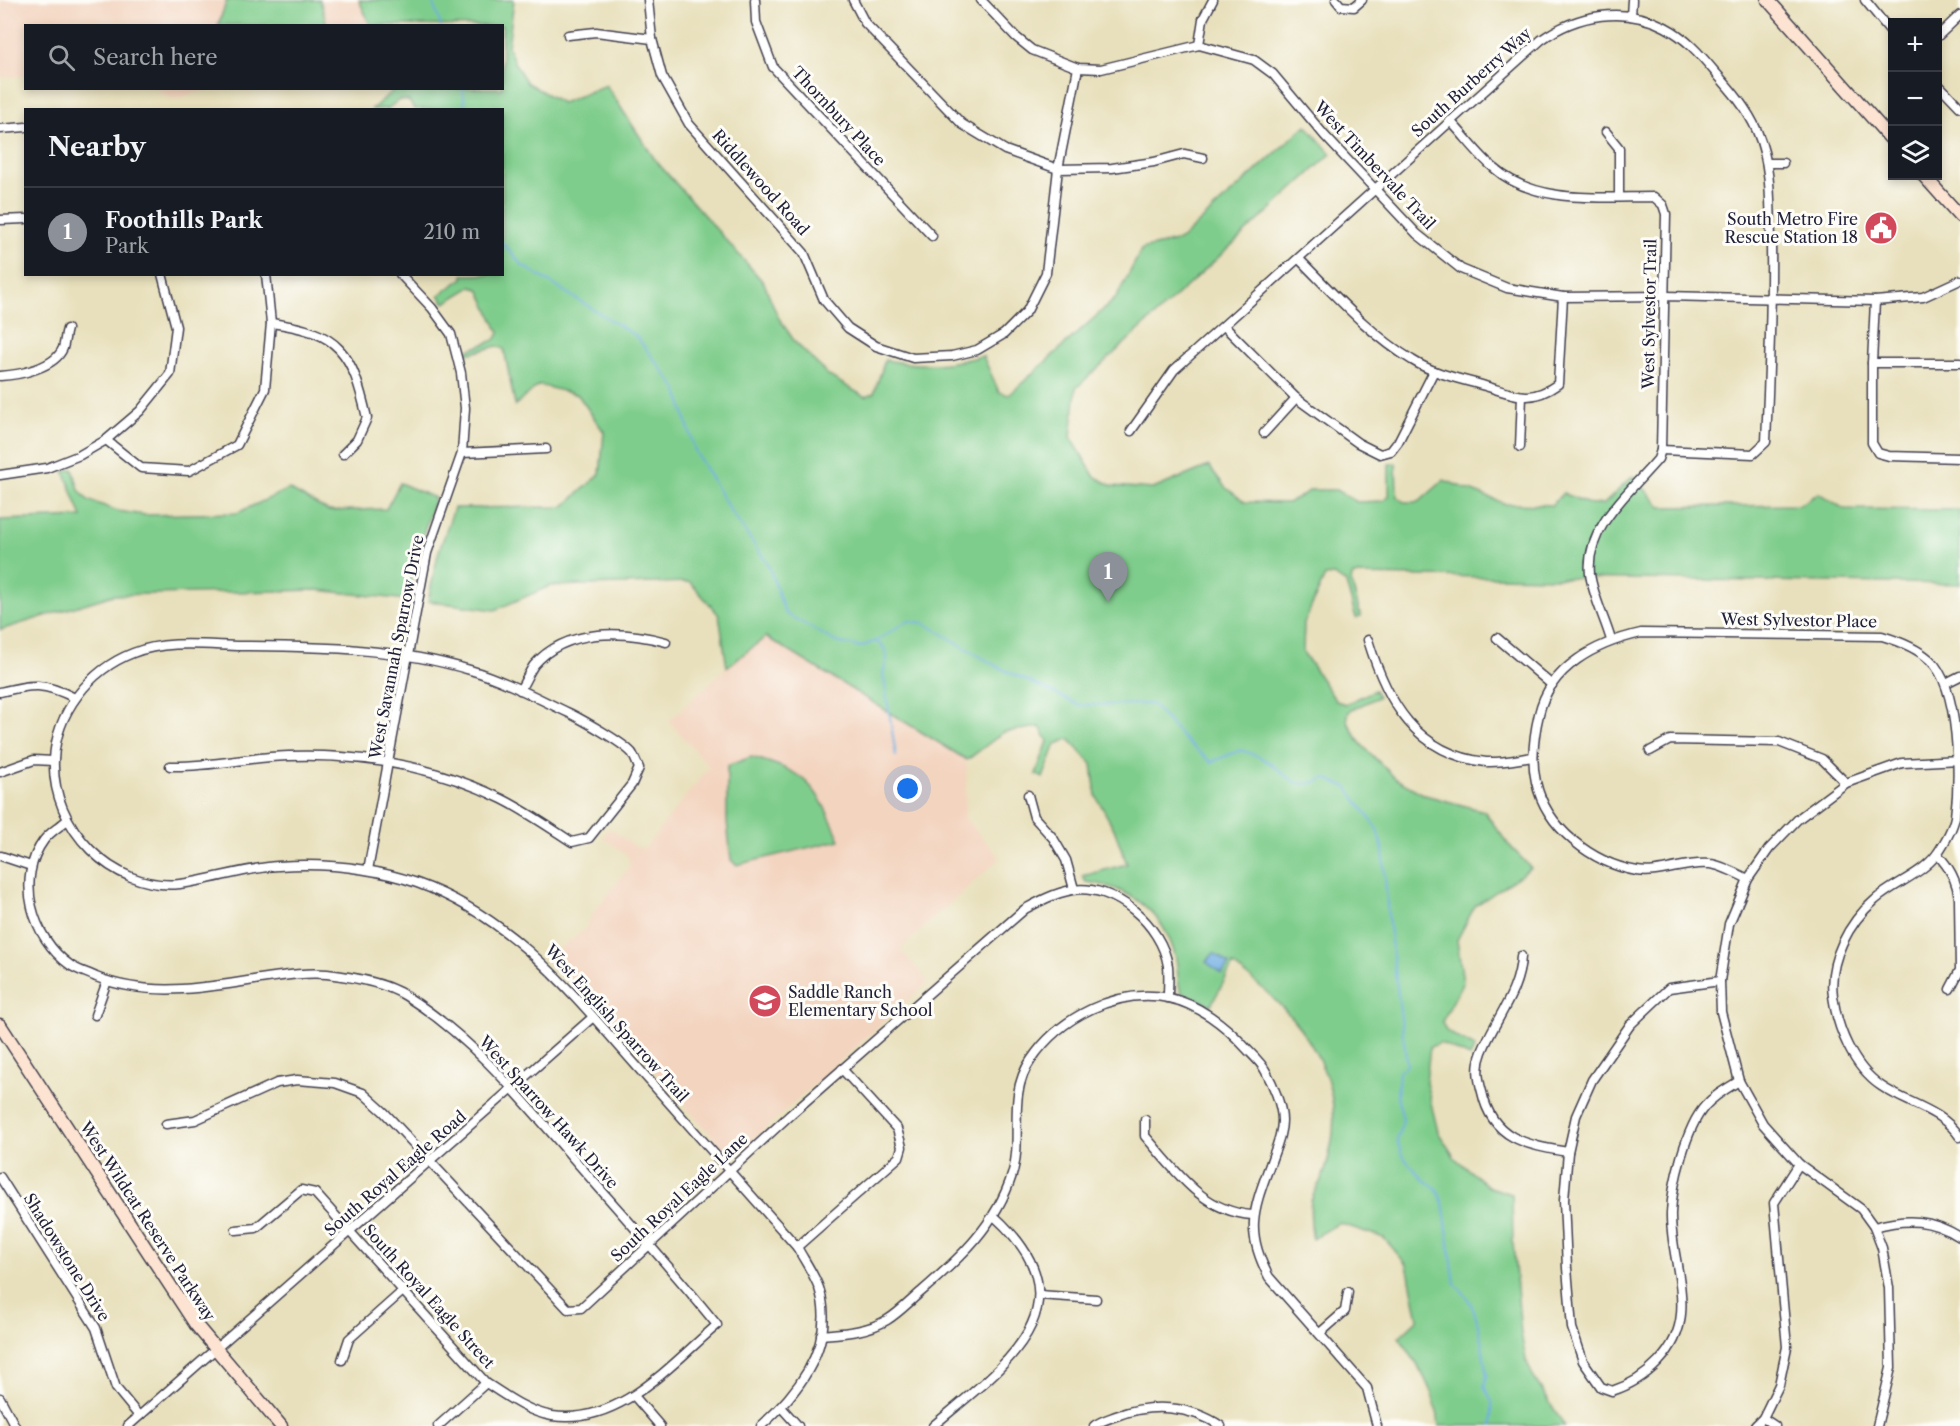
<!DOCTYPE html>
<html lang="en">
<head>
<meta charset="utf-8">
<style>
  :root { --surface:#171b24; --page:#20242c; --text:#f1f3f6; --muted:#9ea1a6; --line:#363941; --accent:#8c9099 }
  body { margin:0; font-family:"Libre Caslon Text",serif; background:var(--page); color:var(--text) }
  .controls { position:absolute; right:18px; top:18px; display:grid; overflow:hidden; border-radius:0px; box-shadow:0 3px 9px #0003 }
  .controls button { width:54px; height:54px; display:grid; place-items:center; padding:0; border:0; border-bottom:2px solid var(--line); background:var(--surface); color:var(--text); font:30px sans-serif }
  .you { position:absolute; left:908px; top:789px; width:21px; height:21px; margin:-15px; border:4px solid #fff; border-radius:50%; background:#1a73e8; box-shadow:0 0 0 9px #1a73e833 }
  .badge { display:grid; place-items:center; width:39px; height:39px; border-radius:50%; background:var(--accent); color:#fff; font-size:20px; font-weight:700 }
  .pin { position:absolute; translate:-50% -50px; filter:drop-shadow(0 2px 3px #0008) }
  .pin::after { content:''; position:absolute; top:32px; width:21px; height:18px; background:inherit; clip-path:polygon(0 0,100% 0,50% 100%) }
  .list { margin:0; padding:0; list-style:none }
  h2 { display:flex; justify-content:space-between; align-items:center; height:78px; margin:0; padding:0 24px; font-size:26px }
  h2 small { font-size:20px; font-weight:400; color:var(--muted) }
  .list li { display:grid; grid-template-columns:39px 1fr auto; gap:18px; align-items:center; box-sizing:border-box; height:90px; padding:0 24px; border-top:2px solid var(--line) }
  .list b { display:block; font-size:22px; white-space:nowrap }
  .list p { margin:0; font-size:20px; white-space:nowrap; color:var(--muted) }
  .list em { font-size:20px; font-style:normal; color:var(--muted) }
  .icon { flex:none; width:33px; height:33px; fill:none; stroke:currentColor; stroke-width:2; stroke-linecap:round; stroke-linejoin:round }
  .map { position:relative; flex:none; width:1960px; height:1426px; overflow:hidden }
  .search { position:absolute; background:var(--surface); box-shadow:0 3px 9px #0003; left:24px; top:24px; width:480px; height:66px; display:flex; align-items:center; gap:15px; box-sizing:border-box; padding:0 21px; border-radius:0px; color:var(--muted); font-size:22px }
  .panel { position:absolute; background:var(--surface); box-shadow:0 3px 9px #0003; left:24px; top:108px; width:480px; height:168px; border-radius:0px }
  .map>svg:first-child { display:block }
  .built { fill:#f3d4bf }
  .green { fill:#7fcd8c; stroke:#507864; stroke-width:1.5 }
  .water { fill:#6eade1; stroke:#48688e; stroke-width:1.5 }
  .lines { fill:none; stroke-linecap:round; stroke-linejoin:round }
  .stream { stroke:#6eade1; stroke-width:2 }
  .street-casing { stroke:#403e4e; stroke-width:11 }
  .secondary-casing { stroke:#403e4e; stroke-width:15 }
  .street { stroke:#fff; stroke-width:8 }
  .secondary { stroke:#fde3d1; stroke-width:12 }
  .labels { text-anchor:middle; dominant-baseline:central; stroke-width:6; stroke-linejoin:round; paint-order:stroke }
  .street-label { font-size:16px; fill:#22223b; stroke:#fdfcf7 }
  .poi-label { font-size:16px; fill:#22223b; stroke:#fdfcf7; text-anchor:end }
</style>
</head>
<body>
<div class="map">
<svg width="1960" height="1426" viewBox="0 0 1960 1426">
  <rect width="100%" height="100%" fill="#fdfcf7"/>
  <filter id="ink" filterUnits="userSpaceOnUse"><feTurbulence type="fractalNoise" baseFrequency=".0167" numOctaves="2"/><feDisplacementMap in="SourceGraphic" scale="12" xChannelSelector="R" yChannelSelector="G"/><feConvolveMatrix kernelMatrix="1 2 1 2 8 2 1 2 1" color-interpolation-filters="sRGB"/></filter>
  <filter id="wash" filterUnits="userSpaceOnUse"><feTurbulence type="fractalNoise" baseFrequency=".008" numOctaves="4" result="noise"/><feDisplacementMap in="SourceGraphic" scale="24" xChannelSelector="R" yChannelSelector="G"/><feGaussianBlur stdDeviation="1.35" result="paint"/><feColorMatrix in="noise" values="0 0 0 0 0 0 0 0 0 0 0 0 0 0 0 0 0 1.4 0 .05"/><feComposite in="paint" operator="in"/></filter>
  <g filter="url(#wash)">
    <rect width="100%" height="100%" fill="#e8e0bc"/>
    <g class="built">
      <polygon points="0,0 359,0 370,25 26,26 25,76 0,77"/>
      <polygon points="153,89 209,88 209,89 174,99"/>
      <polygon points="766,637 967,760 965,818 1000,858 900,949 928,982 737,1154 728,1154 550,955 586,929 591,916 630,866 628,856 603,837 610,828 637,848 646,847 709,767 669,721 727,667"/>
    </g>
    <g class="green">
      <polygon points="227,0 320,0 327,25 218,25"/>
      <path d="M359 0H514L508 47 515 64 527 83 562 103 606 85 656 161 764 283 778 317 795 342 829 376 865 397 874 393 885 360C924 367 945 365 983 356L999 392 1009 395 1116 298 1142 249 1180 240 1306 125 1331 154 1076 388 1071 437 1094 476 1112 486 1153 489 1209 466 1225 487 1245 502 1288 503 1311 490H1336L1357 502 1383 501 1389 496V464L1396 463 1397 496 1404 502H1419L1444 480 1506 504 1552 505 1563 493 1591 505 1604 504 1633 476 1661 507 1799 505 1819 493 1844 509 1960 510V584L1353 575 1351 581 1361 617 1356 618 1346 583 1334 575 1325 576 1304 623 1303 652 1336 701 1346 704 1375 690 1378 697 1349 711 1347 721 1361 744 1396 779 1425 795 1484 811 1508 844 1531 868 1475 906 1457 940 1463 982 1442 1022 1446 1031 1475 1047 1470 1057 1440 1043 1430 1047 1426 1082 1438 1132 1455 1158 1489 1187 1512 1194 1513 1243 1521 1333 1526 1360 1534 1378 1565 1426H1439C1437 1393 1417 1363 1399 1337L1418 1319 1407 1265 1384 1238 1339 1223 1312 1239C1312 1227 1309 1213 1311 1202 1313 1193 1319 1185 1323 1176 1327 1166 1330 1152 1332 1141 1344 1066 1289 1005 1233 965L1211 1005 1181 992C1176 980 1179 967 1175 955 1163 911 1129 887 1086 882L1082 876 1127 864 1114 829 1096 796 1092 764 1069 739 1056 744 1043 778 1036 774 1048 741 1040 727 1004 732 967 760 766 637 727 667 719 615 690 582 550 586 495 610 428 601 438 554 454 508 563 507 600 474 604 432 578 395 539 385 515 405 504 349 497 346 467 354 466 351 495 340 499 333 479 289 471 287 445 303 439 295 463 278V275L502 274V110L414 109 409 101 399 100 387 109H372L395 89 502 88V26L370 25Z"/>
      <polygon points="73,469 79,490 88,500 118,511 144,515 237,513 289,489 328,511 386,509 400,483 435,498 416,556 408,600 317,590 113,595 0,630 0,520 82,517 64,471"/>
      <path d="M751 757C811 773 816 787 840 840L736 865 731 860 727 821V766Z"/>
    </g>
    <polygon class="water" points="1214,953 1229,964 1222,974 1206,962"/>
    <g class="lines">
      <g class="stream">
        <polyline points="432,0 441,26"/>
        <polyline points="463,88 465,110"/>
        <path d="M502 242 522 265 636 336 677 389 695 451 731 512 768 564 785 613 836 642 860 647 876 641 907 621 924 623 996 666 1079 705 1152 704 1187 742 1211 762 1241 750C1249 753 1259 756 1267 761 1291 778 1295 792 1325 778L1347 787 1376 827 1383 850 1388 918 1407 1065 1399 1071 1397 1096 1403 1120 1397 1140 1402 1156 1424 1180 1436 1188 1443 1203 1455 1284C1482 1306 1480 1344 1487 1376L1484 1387 1492 1402V1426"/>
        <polyline points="876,641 885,649 887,659 883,673 896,756"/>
      </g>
    </g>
  </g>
  <g filter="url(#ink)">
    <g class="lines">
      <g class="street-casing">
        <g id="street">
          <polyline points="648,0 652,39 662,76 689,124 804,253 824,300 848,328 876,346 913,358 952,356 977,350 1004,334 1027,311 1046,273 1058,169 1078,68"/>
          <polyline points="755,0 756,22 773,67 932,236"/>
          <polyline points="853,0 865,23 962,124 1005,150 1058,169 1112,168 1154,162 1184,154 1203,158"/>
          <polyline points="981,0 1016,37 1032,50 1078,68 1101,69 1199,45 1254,60 1273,74 1325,136 1417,234 1461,269 1507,288 1563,297 1666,296 1875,301 1923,297 1960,280"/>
          <polyline points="1336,0 1341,6 1354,7 1362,0"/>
          <polyline points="1865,0 1892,33"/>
          <polyline points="1631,16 1632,0"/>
          <polyline points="568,35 596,32 652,39"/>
          <polyline points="1938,36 1960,15"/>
          <polyline points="1199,45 1203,19 1213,0"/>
          <polyline points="1938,84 1960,107"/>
          <path d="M1450 121C1465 136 1478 155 1494 168 1536 205 1601 197 1654 197L1663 205 1666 214 1661 450 1658 459C1631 491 1585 527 1590 574 1593 596 1605 619 1611 640"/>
          <polyline points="0,129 26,127"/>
          <polyline points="1606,132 1619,148 1619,197"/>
          <polyline points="1767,163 1783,163"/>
          <polyline points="0,220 26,219"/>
          <path d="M1299 259C1335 295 1369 334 1412 360 1434 374 1461 379 1485 386 1516 395 1530 404 1558 384L1563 297"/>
          <path d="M271 323C340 332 352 352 367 418L357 440 343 454"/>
          <polyline points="1224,326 1296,398 1358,443 1380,454 1391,451 1398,442 1434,371"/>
          <polyline points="1872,363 1875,301"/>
          <polyline points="1960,363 1872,363 1872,443 1878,453 1889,456 1960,458"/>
          <path d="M0 376C19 375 55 368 63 348 65 342 65 335 67 329"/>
          <path d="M1131 431 1174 370 1541 40C1577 14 1624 6 1665 27 1686 38 1700 54 1715 72 1731 90 1747 108 1757 131 1772 166 1770 204 1771 242 1772 309 1769 375 1766 442L1753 454 1661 450"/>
          <polyline points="1264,433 1296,398"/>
          <polyline points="106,440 141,468 189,471 237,445 265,389 271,323 266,274"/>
          <polyline points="1520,447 1522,396"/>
          <polyline points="462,453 546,449"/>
          <polyline points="0,475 47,468 80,455 106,440 140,411 170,374 176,327 162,274"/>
          <polyline points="1497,638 1552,685"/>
          <path d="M1368 640C1387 702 1416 754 1486 762 1501 763 1518 759 1533 757"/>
          <polyline points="1946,683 1960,676"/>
          <path d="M520 690C525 682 529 672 534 665 566 628 623 630 666 642"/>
          <path d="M0 692C33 684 43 682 75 698"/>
          <polyline points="1650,751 1670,740 1779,742 1822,759 1846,783"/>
          <path d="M170 766C204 767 236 760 270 757 350 752 429 763 502 799 526 811 549 827 572 842L589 838 632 784 639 768C638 766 633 754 632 753 622 742 583 720 569 713 537 698 504 680 470 670 395 647 317 647 240 646 204 645 166 640 133 653 89 670 56 713 54 760 51 827 112 891 180 884 213 880 245 868 278 866 324 863 373 868 417 883 518 919 579 1002 648 1079 698 1135 748 1191 797 1247 804 1260 814 1274 819 1288 837 1344 799 1392 761 1426"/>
          <polyline points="0,772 34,760 53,761"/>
          <polyline points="1028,795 1034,817 1053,838 1066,860 1074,889"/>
          <path d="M66 821C59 827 49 833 44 840 15 879 32 938 70 965 77 970 88 973 96 977 149 998 205 988 260 979 282 976 305 972 327 974 353 977 384 982 406 996 476 1040 527 1105 580 1166 626 1219 673 1270 717 1325 671 1364 620 1426 552 1416 528 1412 506 1396 486 1383L315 1193 301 1190 256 1228 236 1230"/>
          <path d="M1937 854C1949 867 1957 880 1959 899L1960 970 1950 989"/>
          <polyline points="1,856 31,866"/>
          <polyline points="368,870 427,553 462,453 465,408 461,373 451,334 432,308 400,274"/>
          <path d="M1748 879C1737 874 1722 865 1710 864 1686 861 1660 875 1637 871 1592 863 1546 828 1536 782 1531 760 1534 735 1539 714 1550 666 1597 643 1641 633L1882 636C1899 641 1917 648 1930 660 1960 688 1960 778 1955 817 1953 828 1943 845 1937 854 1921 875 1894 883 1875 900 1849 922 1828 961 1833 996 1837 1028 1853 1067 1881 1086 1907 1104 1941 1109 1960 1137"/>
          <path d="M1521 956C1520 992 1495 1019 1482 1052 1476 1067 1478 1078 1482 1092 1492 1139 1526 1145 1568 1152"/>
          <path d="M1720 981 1669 988 1630 1025 1592 1080 1576 1116 1568 1152 1564 1200 1567 1268 1572 1328 1583 1361 1601 1387 1612 1391C1646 1380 1678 1351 1681 1314 1684 1281 1670 1246 1671 1213 1672 1185 1686 1127 1705 1106 1715 1095 1726 1089 1739 1081"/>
          <polyline points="95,1015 107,981"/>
          <path d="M1145 1120V1136C1175 1170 1203 1212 1252 1215"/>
          <path d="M166 1124 195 1120 277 1083 297 1080 335 1083 363 1093 384 1112 568 1309 581 1308 790 1115 1025 909C1040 901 1055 893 1072 890 1114 883 1162 925 1168 966 1169 976 1168 988 1168 998"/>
          <polyline points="0,1177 96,1328 116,1388 139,1416"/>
          <path d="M1874 1227C1907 1218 1931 1219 1960 1237"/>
          <polyline points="797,1247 899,1157 902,1147 897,1129 842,1069"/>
          <polyline points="1039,1295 1096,1299"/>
          <polyline points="1320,1333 1345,1311 1348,1292"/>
          <path d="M821 1335C844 1333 867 1332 887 1320 899 1313 911 1300 922 1291 960 1258 996 1225 1012 1175 1024 1136 1006 1096 1031 1060 1059 1018 1117 987 1169 998 1198 1004 1225 1025 1244 1046 1251 1054 1260 1061 1265 1070 1273 1084 1282 1105 1282 1121 1282 1133 1277 1146 1273 1156 1256 1205 1242 1227 1269 1277L1367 1388 1377 1426"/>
          <polyline points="342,1360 349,1339 404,1290"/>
          <polyline points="635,1397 660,1426"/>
          <polyline points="0,1398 15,1426"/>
          <polyline points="781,1407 798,1426"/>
          <polyline points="1763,1418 1775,1426"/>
          <polyline points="128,1426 593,1017"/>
          <polyline points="438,1426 486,1383"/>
          <path d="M933 1426C1004 1366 1094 1306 994 1216"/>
          <path d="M1094 1426C1100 1421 1108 1419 1116 1416 1151 1403 1189 1405 1221 1426"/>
          <polyline points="1755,1426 1763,1418 1779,1385 1787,1347 1774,1203 1799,1164"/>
          <polyline points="1877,1426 1891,1368 1889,1288 1882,1248 1874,1227 1861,1209 1799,1164 1763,1124 1739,1081 1721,1012 1720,981 1729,924 1748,879 1769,849 1798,819 1846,783 1902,763 1960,760"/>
        </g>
      </g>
      <g class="secondary-casing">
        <g id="secondary">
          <polyline points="1768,0 1892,140"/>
          <polyline points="1924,176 1960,216"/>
          <polyline points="0,1025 196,1325 281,1426"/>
        </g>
      </g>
      <use href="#street" class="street"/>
      <use href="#secondary" class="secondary"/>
    </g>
  </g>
  <defs>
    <g id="civic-disc" transform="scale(1.725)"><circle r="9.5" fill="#d1495b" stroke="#fdfcf7"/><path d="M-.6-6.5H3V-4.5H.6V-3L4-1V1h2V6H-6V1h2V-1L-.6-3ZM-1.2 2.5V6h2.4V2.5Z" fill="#fff"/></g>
    <g id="school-disc" transform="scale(1.725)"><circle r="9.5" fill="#d1495b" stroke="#fdfcf7"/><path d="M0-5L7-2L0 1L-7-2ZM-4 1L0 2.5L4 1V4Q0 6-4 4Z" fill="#fff"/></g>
  </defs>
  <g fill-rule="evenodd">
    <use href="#civic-disc" x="1881" y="228"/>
    <use href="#school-disc" x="765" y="1001"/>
  </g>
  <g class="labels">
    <g class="street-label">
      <text transform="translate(1471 82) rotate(-42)">South Burberry Way</text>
      <text transform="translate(839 116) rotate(47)">Thornbury Place</text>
      <text transform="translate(1375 165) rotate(47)">West Timbervale Trail</text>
      <text transform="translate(761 182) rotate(48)">Riddlewood Road</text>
      <text transform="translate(1649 314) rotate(-89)">West Sylvestor Trail</text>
      <text transform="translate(1799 620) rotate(1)">West Sylvestor Place</text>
      <text transform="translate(396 647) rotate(-79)">West Savannah Sparrow Drive</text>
      <text transform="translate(617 1023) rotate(48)">West English Sparrow Trail</text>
      <text transform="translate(549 1112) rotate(48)">West Sparrow Hawk Drive</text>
      <text transform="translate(395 1173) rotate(-41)">South Royal Eagle Road</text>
      <text transform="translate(679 1197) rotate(-43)">South Royal Eagle Lane</text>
      <text transform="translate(148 1221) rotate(57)">West Wildcat Reserve Parkway</text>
      <text transform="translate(67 1257) rotate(58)">Shadowstone Drive</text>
      <text transform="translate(429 1296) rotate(48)">South Royal Eagle Street</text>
    </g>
    <g class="poi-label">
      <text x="1858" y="219">South Metro Fire<tspan x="1858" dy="18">Rescue Station 18</tspan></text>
      <text x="788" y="992" text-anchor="start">Saddle Ranch<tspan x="788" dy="18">Elementary School</tspan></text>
    </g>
  </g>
</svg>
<div class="controls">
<button>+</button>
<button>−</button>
<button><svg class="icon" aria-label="layers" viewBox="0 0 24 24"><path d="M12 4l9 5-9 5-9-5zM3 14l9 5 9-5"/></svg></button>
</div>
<div class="you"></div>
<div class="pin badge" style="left:1108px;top:602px">1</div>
<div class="search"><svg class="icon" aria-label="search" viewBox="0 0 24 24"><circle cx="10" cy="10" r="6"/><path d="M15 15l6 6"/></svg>Search here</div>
<section class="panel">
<h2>Nearby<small></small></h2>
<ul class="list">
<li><span class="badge">1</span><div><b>Foothills Park</b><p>Park</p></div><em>210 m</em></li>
</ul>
</section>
</div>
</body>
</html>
